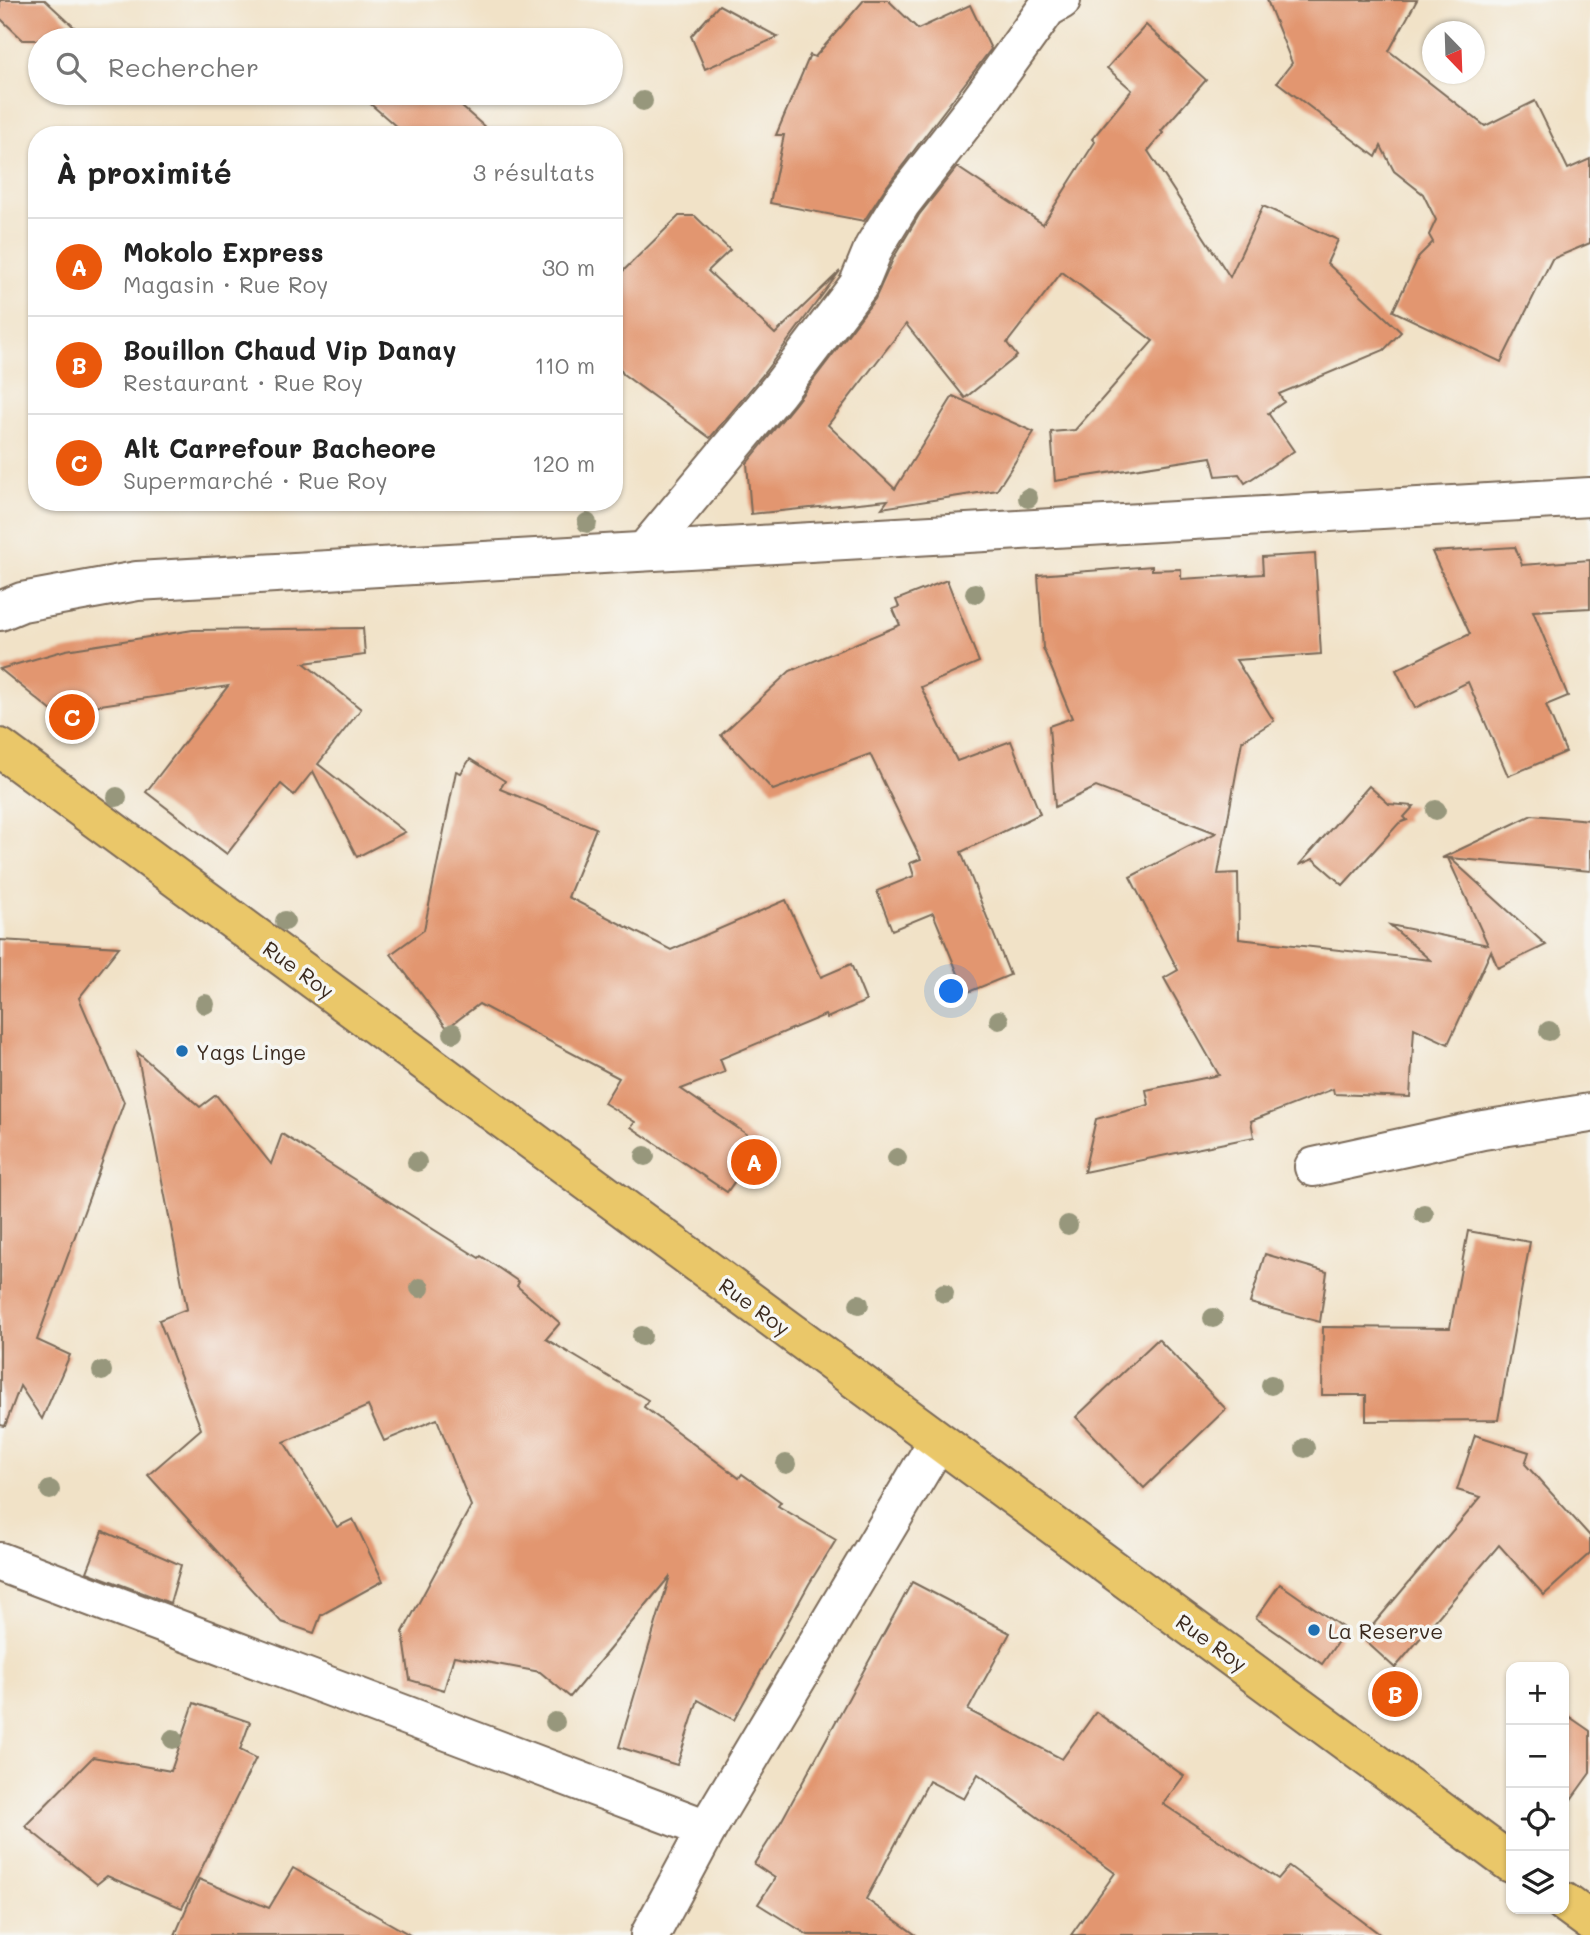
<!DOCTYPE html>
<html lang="fr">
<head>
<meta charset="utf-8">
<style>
  :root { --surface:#fff; --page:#f2f2f2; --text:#222; --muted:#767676; --line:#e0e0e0; --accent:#ea580c }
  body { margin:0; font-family:Mali,sans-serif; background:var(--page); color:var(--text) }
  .controls { position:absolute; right:21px; bottom:21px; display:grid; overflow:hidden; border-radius:14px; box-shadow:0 2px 5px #0004 }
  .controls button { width:63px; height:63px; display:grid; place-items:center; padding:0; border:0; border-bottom:2px solid var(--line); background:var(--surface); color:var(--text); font:35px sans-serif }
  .compass { position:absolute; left:1422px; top:21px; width:63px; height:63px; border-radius:50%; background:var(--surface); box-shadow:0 2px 5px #0004; rotate:157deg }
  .you { position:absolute; left:952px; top:992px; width:24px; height:24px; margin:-18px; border:5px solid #fff; border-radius:50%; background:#1a73e8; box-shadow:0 0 0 10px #1a73e833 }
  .badge { display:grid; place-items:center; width:46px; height:46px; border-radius:50%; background:var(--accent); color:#fff; font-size:23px; font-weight:700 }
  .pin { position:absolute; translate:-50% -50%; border:4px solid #fff; box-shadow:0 2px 7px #0006 }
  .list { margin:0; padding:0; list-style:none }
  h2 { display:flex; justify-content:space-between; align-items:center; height:91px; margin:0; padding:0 28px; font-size:30px }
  h2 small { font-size:23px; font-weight:400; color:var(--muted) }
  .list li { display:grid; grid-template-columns:46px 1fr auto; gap:21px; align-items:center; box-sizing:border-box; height:98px; padding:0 28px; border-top:2px solid var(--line) }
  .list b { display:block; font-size:26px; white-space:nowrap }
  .list p { margin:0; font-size:23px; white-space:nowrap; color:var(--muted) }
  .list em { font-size:23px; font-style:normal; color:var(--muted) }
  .icon { flex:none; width:38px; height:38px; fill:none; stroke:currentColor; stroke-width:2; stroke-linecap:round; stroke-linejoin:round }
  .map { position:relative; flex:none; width:1590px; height:1935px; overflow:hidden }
  .search { position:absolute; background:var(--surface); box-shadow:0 2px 5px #0004; left:28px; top:28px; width:595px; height:77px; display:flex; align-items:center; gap:18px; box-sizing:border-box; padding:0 24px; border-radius:38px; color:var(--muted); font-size:26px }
  .panel { position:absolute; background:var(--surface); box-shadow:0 2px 5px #0004; left:28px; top:126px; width:595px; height:385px; border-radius:28px }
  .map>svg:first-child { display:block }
  .building { fill:#e29670 }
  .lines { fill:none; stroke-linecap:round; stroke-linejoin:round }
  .minor-casing { stroke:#7b6a59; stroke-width:42 }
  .major-casing { stroke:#7b6a59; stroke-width:42 }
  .minor { stroke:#fff; stroke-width:38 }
  .major { stroke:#eac769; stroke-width:38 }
  .tree { fill:#97977c }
  .poi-dot { fill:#1f6fb2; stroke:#f6f6f2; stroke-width:2.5 }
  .labels { text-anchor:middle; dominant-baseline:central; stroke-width:7; stroke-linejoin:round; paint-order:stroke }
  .street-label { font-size:21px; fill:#3b2a1e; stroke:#f6f6f2 }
  .poi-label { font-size:21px; fill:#3b2a1e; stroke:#f6f6f2; text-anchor:start }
</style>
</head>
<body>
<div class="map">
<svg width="1590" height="1935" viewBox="0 0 1590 1935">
  <rect width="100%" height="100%" fill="#f6f6f2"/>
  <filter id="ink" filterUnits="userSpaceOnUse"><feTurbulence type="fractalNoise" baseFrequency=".0143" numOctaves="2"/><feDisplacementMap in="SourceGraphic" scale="14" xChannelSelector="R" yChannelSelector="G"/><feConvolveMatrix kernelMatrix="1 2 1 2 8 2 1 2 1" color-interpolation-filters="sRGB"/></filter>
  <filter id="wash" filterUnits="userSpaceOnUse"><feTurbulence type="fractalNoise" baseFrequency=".00686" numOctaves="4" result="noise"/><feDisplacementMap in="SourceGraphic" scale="28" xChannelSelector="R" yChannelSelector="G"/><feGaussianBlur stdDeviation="1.57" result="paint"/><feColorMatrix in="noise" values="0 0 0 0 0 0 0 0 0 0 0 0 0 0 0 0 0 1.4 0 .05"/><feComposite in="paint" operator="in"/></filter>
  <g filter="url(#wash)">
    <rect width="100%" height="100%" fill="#f1e2c7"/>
    <g id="blocks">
      <g class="building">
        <polygon points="0,0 45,0 88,40 23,40 0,18"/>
        <polygon points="864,0 888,0 918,29 970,5 991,49 884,190 864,221 770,203 784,135 776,135 810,55 815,57"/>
        <polygon points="1267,0 1417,0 1389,51 1485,126 1535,101 1568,169 1590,159 1590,243 1552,259 1501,362 1393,311 1419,256 1433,242 1429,235 1436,220 1423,194 1394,171 1381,146 1376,157 1277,82 1292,63"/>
        <polygon points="719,5 778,37 705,69 691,36"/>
        <polygon points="1146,25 1206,80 1161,131 1163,133 1148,151 1230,277 1263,206 1338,240 1327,263 1401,332 1384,350 1279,394 1284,402 1268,413 1294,451 1245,483 1239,474 1216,476 1211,457 1055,481 1051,432 1075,430 1153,341 1062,272 1007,343 1017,356 965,398 906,324 828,425 895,489 953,396 1034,432 997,490 882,508 888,500 751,514 747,463 795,404 875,299 894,257 919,215 957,167 1043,224 1095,142 1092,139 1132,90 1107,68"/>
        <polygon points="358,93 446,93 494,135 406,135"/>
        <polygon points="679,216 695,216 730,250 708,271 775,334 840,271 761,377 710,438 623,374 614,358 614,280"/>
        <polygon points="1515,547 1522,565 1590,560 1590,608 1533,611 1568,696 1546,705 1566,752 1508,776 1468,682 1415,708 1396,670 1470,634 1432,552"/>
        <polygon points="1315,554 1321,654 1236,660 1274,721 1242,741 1218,874 1238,873 1239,939 1430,960 1390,925 1488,945 1448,858 1442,858 1532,815 1590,820 1590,871 1450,858 1546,945 1498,968 1491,951 1448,1044 1414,1028 1410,1097 1334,1094 1333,1089 1251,1121 1254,1137 1084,1172 1096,1119 1149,1105 1146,1090 1219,1075 1164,978 1178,970 1130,877 1216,833 1096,787 1055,807 1049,726 1072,718 1043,648 1038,575 1152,566 1152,570 1181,569 1181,579 1263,574 1262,557"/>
        <polygon points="947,580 979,662 921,687 957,761 1011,741 1040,814 961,852 1010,975 966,993 933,913 892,930 877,891 914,876 910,863 921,859 870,754 773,790 721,735 790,671 900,625 893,609 899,607 896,600"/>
        <polygon points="363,628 365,655 304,663 361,709 318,764 405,832 357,857 313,771 294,795 281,784 227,854 146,792 228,686 53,712 0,669 66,650 193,630"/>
        <polygon points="470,759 505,781 500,789 596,828 568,897 671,950 786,900 821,977 851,964 866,1001 827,1018 825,1015 720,1059 725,1072 681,1089 761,1144 727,1192 631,1127 635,1122 604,1103 619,1078 479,1004 447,1028 391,954 424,930 456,771 461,773"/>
        <polygon points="1369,786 1389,804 1414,806 1404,817 1407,820 1399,823 1343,885 1313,859 1299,865"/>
        <polygon points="0,940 119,947 79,998 124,1102 37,1340 70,1355 42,1419 20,1386 5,1426 0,1425"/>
        <polygon points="137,1052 200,1107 216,1095 271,1164 282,1134 479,1258 481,1256 519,1282 517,1286 560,1323 546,1339 648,1400 644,1407 739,1478 742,1474 781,1502 778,1506 836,1540 809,1584 734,1720 698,1700 677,1765 619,1747 670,1576 570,1697 540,1672 454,1656 444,1690 410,1680 403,1632 471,1506 437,1419 384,1441 368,1406 284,1442 337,1527 353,1519 383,1581 321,1615 314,1633 281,1622 148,1475 201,1429 159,1320 187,1309"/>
        <polygon points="1468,1231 1530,1242 1498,1420 1366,1421 1366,1395 1322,1395 1323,1327 1450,1328"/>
        <polygon points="1265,1254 1327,1272 1320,1322 1250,1303"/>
        <polygon points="1158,1339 1226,1409 1144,1488 1076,1417"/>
        <polygon points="1475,1435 1529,1452 1525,1464 1590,1536 1590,1553 1544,1595 1499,1545 1395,1668 1362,1638 1481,1497 1457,1490"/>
        <polygon points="103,1531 181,1565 170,1603 87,1572"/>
        <polygon points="912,1582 1010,1633 968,1710 1062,1759 1096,1712 1184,1776 1163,1804 1278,1879 1289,1866 1381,1935 1071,1935 1115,1873 978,1774 964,1799 929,1781 866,1899 916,1935 808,1935 758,1904 775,1878 754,1864 782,1820"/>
        <polygon points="1280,1584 1346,1630 1322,1664 1256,1618"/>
        <polygon points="194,1703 250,1722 240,1750 256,1758 182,1908 107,1876 97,1884 25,1826 93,1757 171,1771"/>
        <polygon points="1564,1713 1590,1731 1590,1773 1567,1805 1564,1802"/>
        <polygon points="293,1868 410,1935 175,1935 199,1879 269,1908"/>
      </g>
    </g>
  </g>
  <g filter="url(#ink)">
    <use href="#blocks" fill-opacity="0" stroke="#7b6a59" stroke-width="2"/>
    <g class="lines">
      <g class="minor-casing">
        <g id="minor">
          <polyline points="645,551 778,391 858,286 874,247 901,203 978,104 1047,8 1061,0"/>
          <polyline points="0,611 22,602 137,581 1590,497"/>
          <polyline points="1314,1167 1483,1130 1590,1113"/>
          <polyline points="0,1562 707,1829"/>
          <polyline points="650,1935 707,1829 938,1441"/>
        </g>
      </g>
      <g class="major-casing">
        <g id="major">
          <polyline points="0,748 1511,1863"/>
          <polyline points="1564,1902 1590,1921"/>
        </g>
      </g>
      <use href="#minor" class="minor"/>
      <use href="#major" class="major"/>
    </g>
    <g class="tree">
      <circle cx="643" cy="101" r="10"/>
      <circle cx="1028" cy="498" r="10"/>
      <circle cx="587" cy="523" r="10"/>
      <circle cx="975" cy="593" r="10"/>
      <circle cx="117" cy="797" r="10"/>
      <circle cx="1436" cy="810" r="10"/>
      <circle cx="285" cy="921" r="10"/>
      <circle cx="205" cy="1004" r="10"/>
      <circle cx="999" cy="1020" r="10"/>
      <circle cx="1549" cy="1031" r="10"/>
      <circle cx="453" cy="1033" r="10"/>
      <circle cx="645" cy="1156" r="10"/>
      <circle cx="897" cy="1158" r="10"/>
      <circle cx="417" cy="1162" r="10"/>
      <circle cx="1424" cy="1214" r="10"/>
      <circle cx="1068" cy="1225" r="10"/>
      <circle cx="420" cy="1288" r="10"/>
      <circle cx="944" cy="1293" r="10"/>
      <circle cx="859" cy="1304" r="10"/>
      <circle cx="1213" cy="1318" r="10"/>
      <circle cx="642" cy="1336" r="10"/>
      <circle cx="102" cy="1371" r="10"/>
      <circle cx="1271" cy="1385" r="10"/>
      <circle cx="1305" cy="1448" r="10"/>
      <circle cx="786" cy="1464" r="10"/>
      <circle cx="50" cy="1490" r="10"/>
      <circle cx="555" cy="1722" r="10"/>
      <circle cx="173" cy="1739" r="10"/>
    </g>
  </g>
  <g class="poi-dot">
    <circle cx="182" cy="1051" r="7"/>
    <circle cx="1314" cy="1630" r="7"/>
  </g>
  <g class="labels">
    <g class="street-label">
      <text transform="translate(299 969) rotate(36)">Rue Roy</text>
      <text transform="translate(755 1306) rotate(36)">Rue Roy</text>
      <text transform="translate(1212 1642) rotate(36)">Rue Roy</text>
    </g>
    <g class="poi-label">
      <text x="196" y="1051">Yags Linge</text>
      <text x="1328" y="1630">La Reserve</text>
    </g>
  </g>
</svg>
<div class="controls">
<button>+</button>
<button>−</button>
<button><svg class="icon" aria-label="locate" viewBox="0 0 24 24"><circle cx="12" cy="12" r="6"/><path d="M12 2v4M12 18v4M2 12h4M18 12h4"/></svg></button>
<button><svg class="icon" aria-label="layers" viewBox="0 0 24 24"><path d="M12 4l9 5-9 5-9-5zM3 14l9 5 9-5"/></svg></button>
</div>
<svg class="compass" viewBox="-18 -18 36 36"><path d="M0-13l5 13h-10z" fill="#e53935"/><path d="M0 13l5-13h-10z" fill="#767676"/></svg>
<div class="you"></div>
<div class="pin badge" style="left:754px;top:1162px">A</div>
<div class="pin badge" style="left:1395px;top:1694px">B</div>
<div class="pin badge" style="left:72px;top:717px">C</div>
<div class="search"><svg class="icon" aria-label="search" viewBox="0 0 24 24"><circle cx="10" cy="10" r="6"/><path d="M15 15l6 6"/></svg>Rechercher</div>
<section class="panel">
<h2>À proximité<small>3 résultats</small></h2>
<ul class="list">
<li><span class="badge">A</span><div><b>Mokolo Express</b><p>Magasin · Rue Roy</p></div><em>30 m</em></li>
<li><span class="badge">B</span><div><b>Bouillon Chaud Vip Danay</b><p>Restaurant · Rue Roy</p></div><em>110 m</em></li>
<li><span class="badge">C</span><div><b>Alt Carrefour Bacheore</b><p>Supermarché · Rue Roy</p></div><em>120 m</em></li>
</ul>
</section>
</div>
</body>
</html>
